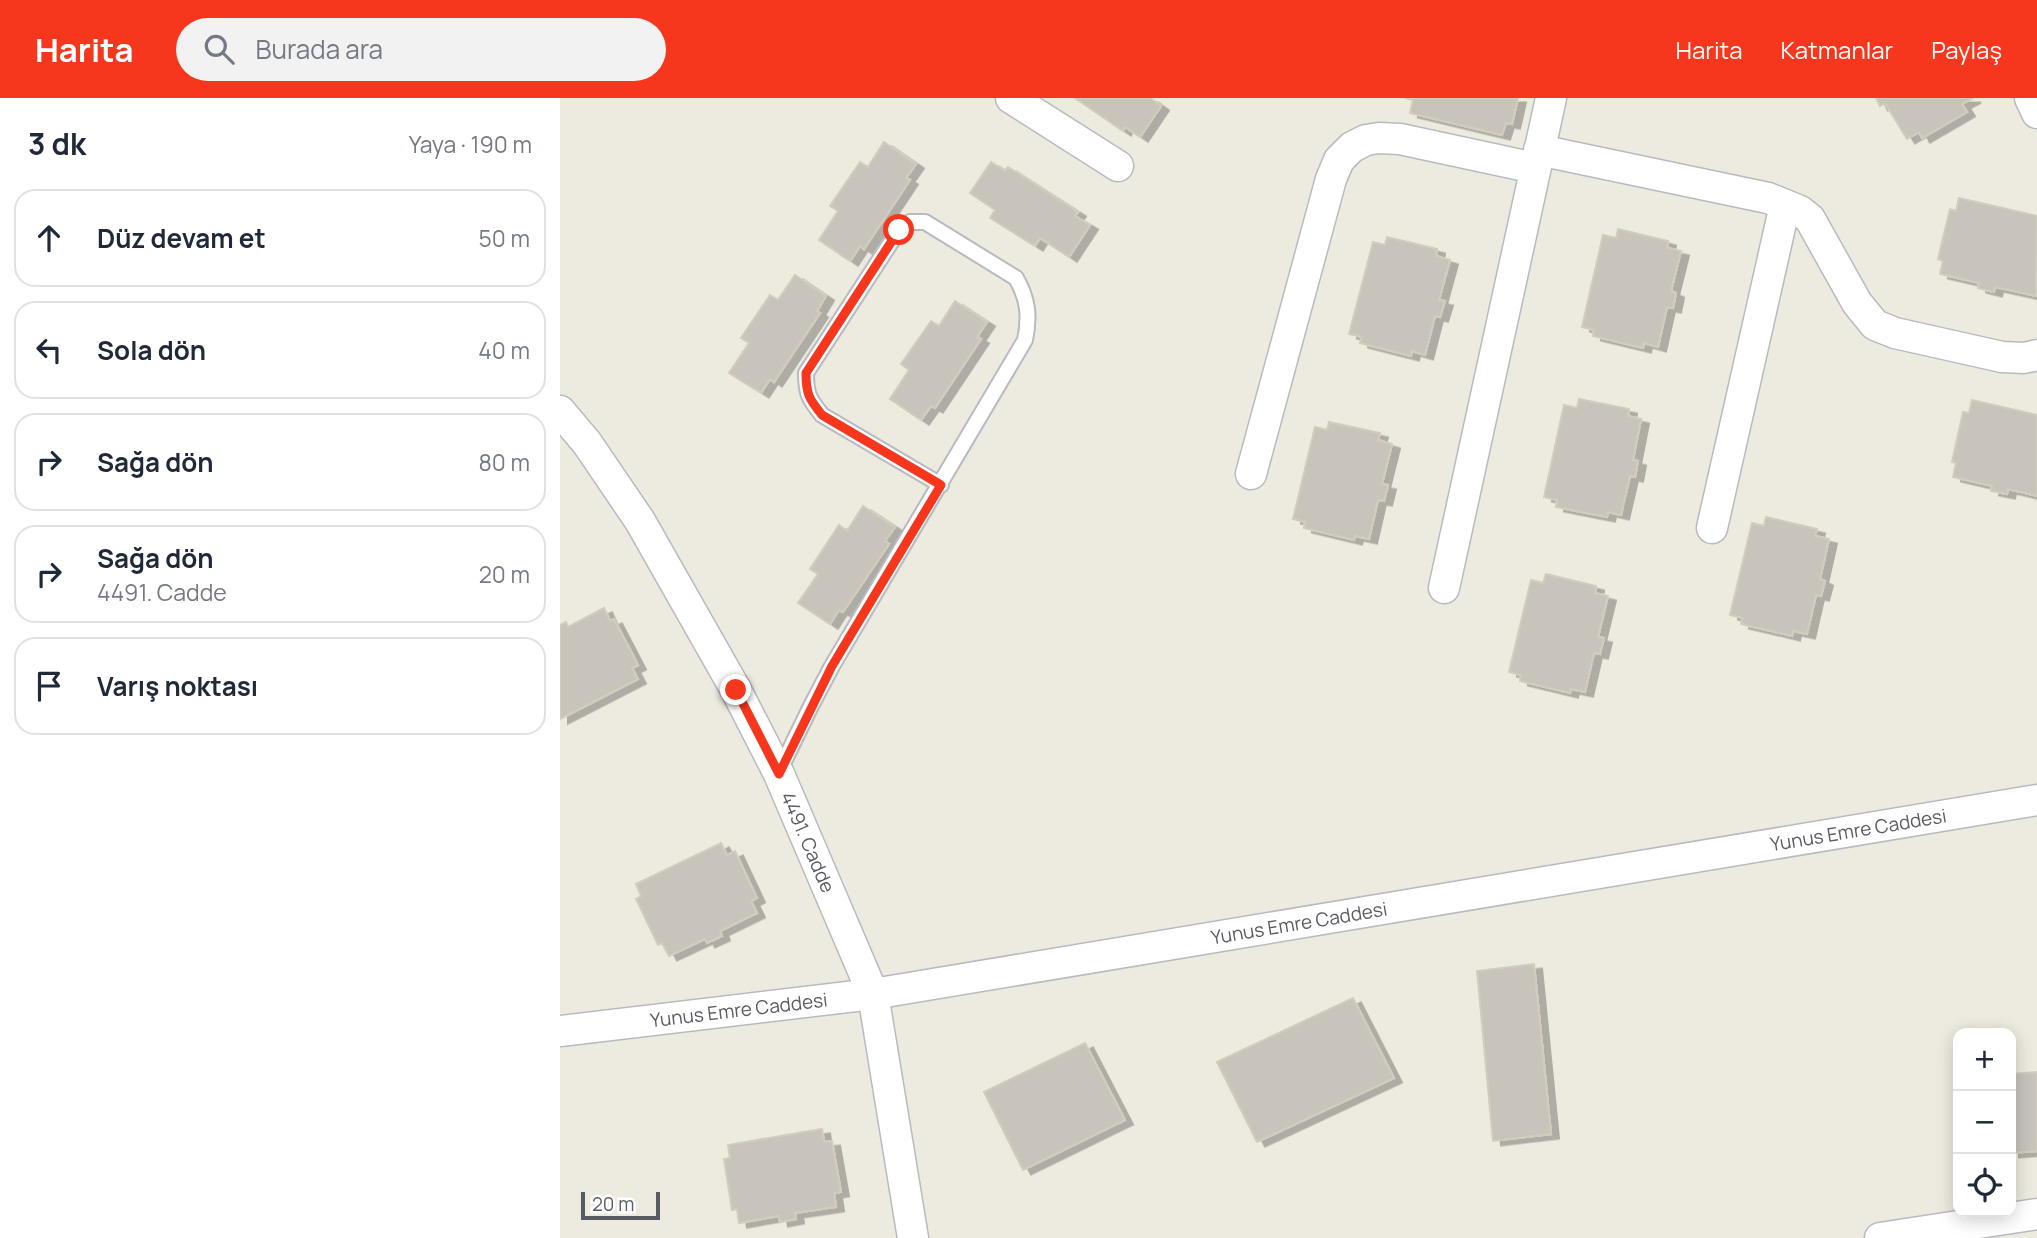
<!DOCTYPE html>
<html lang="tr">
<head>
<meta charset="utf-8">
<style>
  :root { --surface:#fff; --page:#f2f2f3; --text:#1f2937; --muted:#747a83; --line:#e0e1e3; --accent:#f6371d }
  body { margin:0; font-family:Manrope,sans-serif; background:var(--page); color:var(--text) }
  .controls { position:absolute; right:21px; bottom:21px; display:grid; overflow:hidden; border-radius:14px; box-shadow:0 4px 18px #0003 }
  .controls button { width:63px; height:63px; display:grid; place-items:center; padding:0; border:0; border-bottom:2px solid var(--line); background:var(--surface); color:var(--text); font:35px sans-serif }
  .scale { position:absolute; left:21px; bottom:18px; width:79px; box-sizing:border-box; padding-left:7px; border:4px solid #585c62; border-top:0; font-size:19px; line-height:24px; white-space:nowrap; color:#585c62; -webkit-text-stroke:5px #fff; paint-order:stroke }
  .stop { position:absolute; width:21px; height:21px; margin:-16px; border:5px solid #f6371d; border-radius:50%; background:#fff }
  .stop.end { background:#f6371d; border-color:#fff; box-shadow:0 2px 7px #0008 }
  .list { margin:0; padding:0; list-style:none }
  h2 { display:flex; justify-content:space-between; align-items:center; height:91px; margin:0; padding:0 28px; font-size:30px }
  h2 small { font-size:23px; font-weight:400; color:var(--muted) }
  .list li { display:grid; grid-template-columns:46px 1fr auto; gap:21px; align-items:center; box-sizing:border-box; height:98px; margin:0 14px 14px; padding:0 14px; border:2px solid var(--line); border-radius:21px }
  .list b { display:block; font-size:26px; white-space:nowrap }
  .list p { margin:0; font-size:23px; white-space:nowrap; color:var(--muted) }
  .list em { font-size:23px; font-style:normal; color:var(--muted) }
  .icon { flex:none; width:38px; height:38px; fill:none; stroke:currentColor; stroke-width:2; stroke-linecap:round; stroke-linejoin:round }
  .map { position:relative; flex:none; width:1477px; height:1140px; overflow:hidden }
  header { display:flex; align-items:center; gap:42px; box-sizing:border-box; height:98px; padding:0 35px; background:var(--accent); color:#fff }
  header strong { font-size:33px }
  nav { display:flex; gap:38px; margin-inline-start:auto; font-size:24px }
  .search { width:490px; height:63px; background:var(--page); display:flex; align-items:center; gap:18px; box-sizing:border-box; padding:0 24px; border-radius:38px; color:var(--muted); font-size:26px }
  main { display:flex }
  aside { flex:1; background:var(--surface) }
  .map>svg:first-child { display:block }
  .building { fill:#c8c4bc; stroke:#d2ccbd; stroke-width:2; filter:url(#shadow) }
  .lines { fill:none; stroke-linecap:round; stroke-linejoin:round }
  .service-casing { stroke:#b8bac0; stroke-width:18 }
  .minor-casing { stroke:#b8bac0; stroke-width:33 }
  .service { stroke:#fff; stroke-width:14 }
  .minor { stroke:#fff; stroke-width:30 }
  .route { stroke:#f6371d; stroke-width:9 }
  .labels { text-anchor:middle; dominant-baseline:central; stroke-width:5; stroke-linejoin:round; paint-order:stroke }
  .street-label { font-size:19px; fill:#585c62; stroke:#fff }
</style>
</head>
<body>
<header>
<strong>Harita</strong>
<div class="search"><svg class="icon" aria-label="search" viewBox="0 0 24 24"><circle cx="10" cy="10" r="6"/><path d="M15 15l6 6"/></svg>Burada ara</div>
<nav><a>Harita</a><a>Katmanlar</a><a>Paylaş</a></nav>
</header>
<main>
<aside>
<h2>3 dk<small>Yaya · 190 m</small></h2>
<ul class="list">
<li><svg class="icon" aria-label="ahead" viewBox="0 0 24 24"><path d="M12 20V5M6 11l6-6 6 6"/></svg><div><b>Düz devam et</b></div><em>50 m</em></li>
<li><svg class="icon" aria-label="left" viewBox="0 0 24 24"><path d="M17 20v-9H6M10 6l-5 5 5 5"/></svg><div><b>Sola dön</b></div><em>40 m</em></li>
<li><svg class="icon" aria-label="right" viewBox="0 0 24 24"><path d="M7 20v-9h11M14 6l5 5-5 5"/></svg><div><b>Sağa dön</b></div><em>80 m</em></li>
<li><svg class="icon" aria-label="right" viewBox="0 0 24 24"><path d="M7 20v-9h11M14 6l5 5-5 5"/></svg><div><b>Sağa dön</b><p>4491. Cadde</p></div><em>20 m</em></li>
<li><svg class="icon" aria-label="arrive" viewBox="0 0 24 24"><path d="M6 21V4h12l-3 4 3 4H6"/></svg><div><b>Varış noktası</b></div></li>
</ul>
</aside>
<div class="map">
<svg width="1477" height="1140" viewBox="0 0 1477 1140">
  <defs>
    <filter id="shadow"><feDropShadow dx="8" dy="4.5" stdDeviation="0" flood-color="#0004"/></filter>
  </defs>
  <rect width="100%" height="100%" fill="#edebdf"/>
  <g class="building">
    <polygon points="515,0 590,0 601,8 580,39 565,29 563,33"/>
    <polygon points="845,0 958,0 952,26 946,25 942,37 850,15 853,2"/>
    <polygon points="1316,0 1413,0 1402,6 1407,14 1362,40 1359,34 1347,41 1325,5 1320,8"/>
    <polygon points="324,44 356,66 346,80 350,82 304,151 300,148 290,163 259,142 278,113 270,108 300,64 308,69"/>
    <polygon points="431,64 445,73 448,69 518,114 515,118 530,127 509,159 480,140 475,148 430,120 435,112 410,95"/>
    <polygon points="1399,100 1477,118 1476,198 1435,189 1434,194 1418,190 1419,185 1380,176 1383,163 1378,161 1390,111 1396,113"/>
    <polygon points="1058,131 1108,143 1107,150 1121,153 1111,193 1116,195 1113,210 1107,209 1098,249 1084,245 1083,250 1033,238 1034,232 1022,229 1043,137 1056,140"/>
    <polygon points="827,139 877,151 876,158 890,162 879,202 885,203 880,219 875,218 865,257 852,253 851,258 800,245 802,239 789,236 813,144 825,147"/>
    <polygon points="235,177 266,198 257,213 260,215 214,284 210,281 201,295 169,275 189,245 181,240 210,197 218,202"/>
    <polygon points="395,203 427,224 417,239 421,241 375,310 371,308 361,322 330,301 349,272 341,266 371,223 379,228"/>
    <polygon points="1019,301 1069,311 1068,318 1081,321 1073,362 1078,363 1075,379 1070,378 1061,417 1048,414 1047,419 996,409 997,402 984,399 1004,307 1017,310"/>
    <polygon points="1412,302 1477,317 1477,398 1448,391 1447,396 1431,393 1432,388 1393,379 1396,365 1392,364 1403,314 1409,315"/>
    <polygon points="769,324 820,335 818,342 832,346 822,386 828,387 824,403 818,402 809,441 795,438 794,442 744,430 745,424 733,421 755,329 767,332"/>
    <polygon points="303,408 335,429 325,443 329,446 283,514 279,512 270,526 238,505 258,476 250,471 279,427 287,433"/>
    <polygon points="1206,419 1257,431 1255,438 1269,441 1260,481 1265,483 1261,498 1256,497 1247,536 1233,533 1232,538 1181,526 1183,520 1170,517 1192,425 1204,428"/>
    <polygon points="986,476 1036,488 1035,495 1048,498 1038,539 1044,540 1040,556 1034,555 1025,594 1011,591 1010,595 960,583 961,577 949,574 971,482 983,485"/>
    <polygon points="44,510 50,523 54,521 78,567 72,570 78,581 0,621 0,527 6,524 8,529"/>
    <polygon points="161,745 167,757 175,753 197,800 191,803 197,815 160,833 162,838 147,845 145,841 109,858 102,845 98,847 76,801 81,798 76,786"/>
    <polygon points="974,866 991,1036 933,1043 917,873"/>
    <polygon points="793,900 834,980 697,1044 657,964"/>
    <polygon points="525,945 565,1022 463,1072 424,994"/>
    <polygon points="1477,974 1477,1053 1451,1055 1451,976"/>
    <polygon points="262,1031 264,1044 272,1043 281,1094 274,1095 276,1109 235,1115 236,1121 220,1124 219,1118 179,1125 177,1111 172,1112 164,1061 170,1060 168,1047"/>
  </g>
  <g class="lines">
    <g class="service-casing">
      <path id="service" d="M219 674 251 608 272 568 465 242C470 218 468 201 456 180L365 124H350L339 132 246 275C246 296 249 301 262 317L381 387"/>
    </g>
    <g class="minor-casing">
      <g id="minor">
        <polyline points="451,0 558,68"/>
        <polyline points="1470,0 1477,15"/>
        <polyline points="979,52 1208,100 1240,113 1250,121 1297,205 1315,227 1335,235 1442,259 1464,260 1477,257"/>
        <path id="s1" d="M0 313 27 345 80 423 176 592 219 676 313 896 353 1140"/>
        <polyline points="691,376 771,81 779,62 792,49 806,42 819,40 840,41 975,70"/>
        <polyline points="1152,430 1225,107"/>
        <polyline points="884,490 991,0"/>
        <path id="s2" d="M0 933 313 896 1477 702"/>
        <polyline points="1320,1140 1477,1116"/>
      </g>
    </g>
    <use href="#service" class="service"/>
    <use href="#minor" class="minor"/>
  </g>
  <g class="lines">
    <path class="route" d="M176 592 219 676 272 568 381 387 262 317C249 301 246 296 246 275L339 132"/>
  </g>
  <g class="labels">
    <g class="street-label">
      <text stroke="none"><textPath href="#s2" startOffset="1314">Yunus Emre Caddesi</textPath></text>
      <text stroke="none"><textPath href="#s1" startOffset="499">4491. Cadde</textPath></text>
      <text stroke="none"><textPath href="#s2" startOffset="747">Yunus Emre Caddesi</textPath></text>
      <text stroke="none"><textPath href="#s2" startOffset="180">Yunus Emre Caddesi</textPath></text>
    </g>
  </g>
</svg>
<div class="controls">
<button>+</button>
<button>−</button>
<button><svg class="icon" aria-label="locate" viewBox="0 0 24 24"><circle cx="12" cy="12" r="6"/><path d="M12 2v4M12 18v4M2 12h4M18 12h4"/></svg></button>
</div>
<div class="scale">20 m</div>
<div class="stop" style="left:339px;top:132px"></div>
<div class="stop end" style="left:176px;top:592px"></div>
</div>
</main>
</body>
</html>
